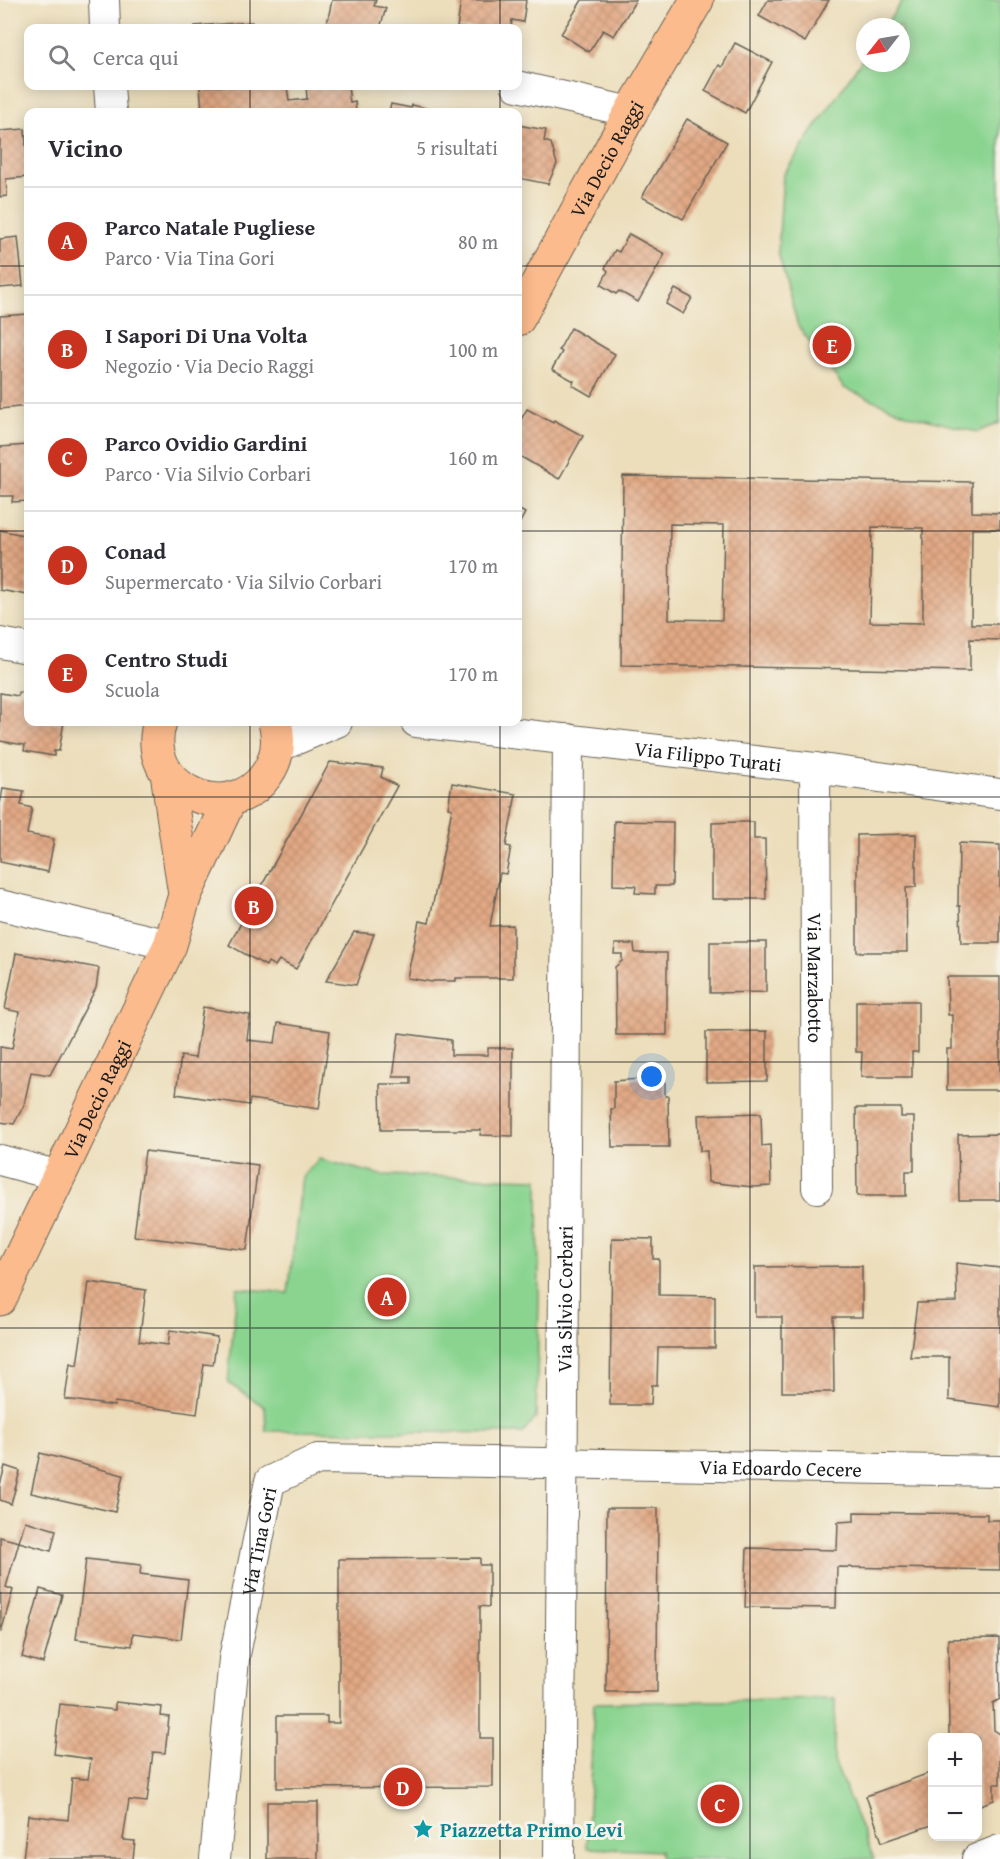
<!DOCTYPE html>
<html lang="it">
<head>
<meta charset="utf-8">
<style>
  :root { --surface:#fff; --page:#f7f7f7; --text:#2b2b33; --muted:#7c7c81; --line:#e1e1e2; --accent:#c8321e }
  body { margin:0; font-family:"Gentium Book Plus",serif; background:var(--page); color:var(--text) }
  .controls { position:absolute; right:18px; bottom:18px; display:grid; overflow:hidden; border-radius:12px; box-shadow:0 3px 15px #0003 }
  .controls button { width:54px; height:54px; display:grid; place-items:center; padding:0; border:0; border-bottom:2px solid var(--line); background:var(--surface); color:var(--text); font:30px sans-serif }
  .compass { position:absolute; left:856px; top:18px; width:54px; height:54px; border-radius:50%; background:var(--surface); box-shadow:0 3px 15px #0003; rotate:239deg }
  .you { position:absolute; left:652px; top:1077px; width:21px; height:21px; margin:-15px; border:4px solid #fff; border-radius:50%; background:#1a73e8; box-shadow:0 0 0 9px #1a73e833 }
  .badge { display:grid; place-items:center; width:39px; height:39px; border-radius:50%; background:var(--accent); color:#fff; font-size:20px; font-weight:700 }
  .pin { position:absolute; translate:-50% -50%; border:3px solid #fff; box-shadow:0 2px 6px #0006 }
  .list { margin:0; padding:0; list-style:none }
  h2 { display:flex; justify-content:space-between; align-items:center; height:78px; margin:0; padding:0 24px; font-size:26px }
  h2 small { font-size:20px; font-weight:400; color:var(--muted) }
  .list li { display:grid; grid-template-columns:39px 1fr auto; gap:18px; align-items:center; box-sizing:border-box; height:108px; padding:0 24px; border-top:2px solid var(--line) }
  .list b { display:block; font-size:22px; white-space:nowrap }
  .list p { margin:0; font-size:20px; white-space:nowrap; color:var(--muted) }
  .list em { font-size:20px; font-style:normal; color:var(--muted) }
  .icon { flex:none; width:33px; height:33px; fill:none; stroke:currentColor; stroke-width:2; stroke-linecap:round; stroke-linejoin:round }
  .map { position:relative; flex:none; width:1000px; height:1859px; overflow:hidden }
  .search { position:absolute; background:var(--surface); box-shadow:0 3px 15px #0003; left:24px; top:24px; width:498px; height:66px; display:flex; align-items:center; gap:15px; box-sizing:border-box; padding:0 21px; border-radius:12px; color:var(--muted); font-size:22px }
  .panel { position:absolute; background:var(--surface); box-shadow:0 3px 15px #0003; left:24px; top:108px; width:498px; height:618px; border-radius:12px }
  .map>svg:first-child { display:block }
  .green { fill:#8ad490; stroke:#537856; stroke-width:1.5 }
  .building { fill:url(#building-cross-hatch); fill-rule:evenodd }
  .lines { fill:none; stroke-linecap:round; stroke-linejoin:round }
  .minor-casing { stroke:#656054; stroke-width:32 }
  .major-casing { stroke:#656054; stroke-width:35 }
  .minor { stroke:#fff; stroke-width:30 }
  .major { stroke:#fbbb8d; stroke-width:33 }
  .grid { fill:none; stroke:#1c1c1c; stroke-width:1.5; stroke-opacity:0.55 }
  .labels { text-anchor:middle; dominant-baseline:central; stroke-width:6; stroke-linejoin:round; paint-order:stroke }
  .street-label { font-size:20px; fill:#1c1c1c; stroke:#f7f3e8 }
  .culture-label { font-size:20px; font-weight:bold; fill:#0d838f; stroke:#f7f3e8; text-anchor:start }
</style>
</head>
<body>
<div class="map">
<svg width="1000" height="1859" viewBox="0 0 1000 1859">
  <defs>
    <pattern id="building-cross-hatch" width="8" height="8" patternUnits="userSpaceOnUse" patternTransform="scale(1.5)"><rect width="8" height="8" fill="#e1a884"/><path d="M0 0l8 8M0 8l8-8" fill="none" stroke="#c09071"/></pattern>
  </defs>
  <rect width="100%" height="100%" fill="#f7f3e8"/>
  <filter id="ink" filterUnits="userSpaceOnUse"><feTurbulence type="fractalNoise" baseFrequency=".0167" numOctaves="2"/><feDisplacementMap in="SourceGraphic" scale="12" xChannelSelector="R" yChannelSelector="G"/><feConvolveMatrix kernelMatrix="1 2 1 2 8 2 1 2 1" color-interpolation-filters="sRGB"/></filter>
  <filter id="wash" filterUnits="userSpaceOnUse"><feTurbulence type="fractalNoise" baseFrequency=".008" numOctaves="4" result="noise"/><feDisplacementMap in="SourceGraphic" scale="24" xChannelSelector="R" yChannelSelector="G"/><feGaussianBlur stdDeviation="1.35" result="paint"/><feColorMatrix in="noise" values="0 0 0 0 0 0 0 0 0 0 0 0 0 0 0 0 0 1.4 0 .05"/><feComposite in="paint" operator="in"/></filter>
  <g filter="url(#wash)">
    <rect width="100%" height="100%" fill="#ecdebb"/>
    <g class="green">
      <polygon points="903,0 1000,0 1000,423 977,432 909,415 844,388 798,326 778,252 783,175 865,55 865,63 901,63 901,27 884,27"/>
      <polygon points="319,1159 381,1175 538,1179 539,1301 536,1418 523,1433 266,1431 265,1407 228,1383 237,1288 288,1293 302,1177"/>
      <polygon points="835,1699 834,1761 874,1859 661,1859 660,1851 587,1848 594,1703"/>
    </g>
    <g id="blocks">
      <g class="building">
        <polygon points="332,0 376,0 374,6 386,8 380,28 370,26 369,28 326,28"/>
        <polygon points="461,0 526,0 523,22 512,20 511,28 457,28"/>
        <polygon points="582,0 636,0 614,36 603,30 589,52 561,34"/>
        <polygon points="768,0 829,0 805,42 759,16"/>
        <polygon points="252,22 252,28 196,28 195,26"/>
        <polygon points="735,43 772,62 745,113 705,91 719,65 722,67"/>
        <polygon points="200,86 287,86 289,101 307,99 306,86 348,86 350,103 355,102 356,112 202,112"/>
        <polygon points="391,104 411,108 412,105 426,108 425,112 389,112"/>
        <polygon points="687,119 727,142 683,219 642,197"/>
        <polygon points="518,125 546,130 544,141 551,143 557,164 548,184 518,178"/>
        <polygon points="25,129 28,177 6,179 7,196 0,197 0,131"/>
        <polygon points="629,234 665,254 638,302 619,291 616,294 601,285 608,271 605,268 615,250 619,252"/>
        <polygon points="18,237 23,286 0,288 0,239"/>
        <polygon points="675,289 692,298 683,314 666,304"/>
        <polygon points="28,314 28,406 0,409 0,316"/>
        <polygon points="571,328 615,354 591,396 572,385 574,381 552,369 562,352 559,350"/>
        <polygon points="527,409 553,423 554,420 583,436 559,479 518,455 518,425"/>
        <polygon points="28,445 28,501 12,502 13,496 0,496 0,447"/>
        <path d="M623 476 972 482V512L1000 513V529H972L971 624H1000V640L970 639V671L621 665ZM670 524 724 525 722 620 669 619ZM872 527 923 528V623L870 622Z"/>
        <polygon points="518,509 525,513 518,526"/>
        <polygon points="0,530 28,536 28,595 0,590"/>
        <polygon points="19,692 28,694 28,722 64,722 59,751 54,751 54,756 24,751 25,745 0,741 0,693 18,696"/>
        <polygon points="330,762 383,768 381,777 397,786 296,969 279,960 275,966 268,962 266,966 229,945"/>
        <polygon points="452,783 516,794 506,846 511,847 506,874 500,873 490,926 513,925 513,978 456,978 456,981 433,981 432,982 407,978 419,921 429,923 452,809 448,808"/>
        <polygon points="3,788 24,791 21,805 32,808 27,834 54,839 48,872 0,862 0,806"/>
        <polygon points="614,821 673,822 672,886 655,886 655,894 635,893 636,886 613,885"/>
        <polygon points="737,822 754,822 754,839 765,839 766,899 712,899 712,823"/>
        <polygon points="916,834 916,887 906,888 907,952 857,952 857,835"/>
        <polygon points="959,843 1000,845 1000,943 961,943 960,906 958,906"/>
        <polygon points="354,932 374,934 356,985 326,981"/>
        <polygon points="710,942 766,942 766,992 710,993"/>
        <polygon points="615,944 634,944 635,953 667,953 667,1035 616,1035 615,967 622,961 622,954 614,954"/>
        <polygon points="16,953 99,968 96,988 50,1075 31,1072 24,1105 14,1124 0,1122 0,1047 12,1049 19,1012 5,1009"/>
        <polygon points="947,977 1000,977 1000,1090 947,1090 947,1049 952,1049 952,1015 948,1015"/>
        <polygon points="856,1001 918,1001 918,1052 912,1052 912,1077 861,1077 862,1052 856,1052"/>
        <polygon points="203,1007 250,1015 247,1040 275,1043 278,1023 330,1031 319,1109 250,1099 249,1105 176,1094 181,1056 195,1058"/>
        <polygon points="767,1031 767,1081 706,1082 706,1032"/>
        <polygon points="399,1033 451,1040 451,1055 488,1055 488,1048 513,1048 513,1136 480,1135 481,1130 381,1130 380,1084 411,1084 411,1077 393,1077"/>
        <polygon points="665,1077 665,1096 668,1096 669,1147 612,1147 611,1109 614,1109 614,1081"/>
        <polygon points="856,1108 901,1108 901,1117 914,1117 914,1171 906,1171 906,1196 857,1196"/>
        <polygon points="761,1113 762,1146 770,1145 771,1186 753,1187 708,1182 707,1151 700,1151 698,1115"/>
        <polygon points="1000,1134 1000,1200 959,1200 958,1135"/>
        <polygon points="145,1151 258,1165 247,1250 134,1236"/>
        <polygon points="612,1238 653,1239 653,1259 659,1259 659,1295 715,1296 715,1348 658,1348 657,1385 652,1385 651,1405 610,1405"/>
        <polygon points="956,1263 1000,1268 1000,1407 949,1400 949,1357 910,1357 917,1303 957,1302"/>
        <polygon points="862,1266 862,1317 833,1317 834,1392 782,1392 782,1317 755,1317 755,1267"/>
        <polygon points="89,1282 146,1290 139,1341 168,1345 170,1330 217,1337 213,1365 204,1364 197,1414 115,1402 114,1406 65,1399 70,1363 77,1365"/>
        <polygon points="40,1453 123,1475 115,1512 31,1493"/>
        <polygon points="5,1466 20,1471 11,1504 0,1500 0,1485"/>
        <polygon points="607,1508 658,1508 657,1692 606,1692"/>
        <polygon points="854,1512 987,1514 987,1520 1000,1520 1000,1570 837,1567 836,1608 745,1607 747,1548 837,1550 838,1522 854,1521"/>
        <polygon points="25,1521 56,1530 51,1551 19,1542"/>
        <polygon points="0,1537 19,1542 6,1587 13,1590 1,1632"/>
        <polygon points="480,1558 480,1565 489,1565 489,1607 480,1606 480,1738 493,1738 493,1787 277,1788 277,1716 327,1716 327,1723 339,1723 339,1559"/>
        <polygon points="86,1559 141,1565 140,1574 188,1580 181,1639 133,1633 132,1646 76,1639"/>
        <polygon points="40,1589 62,1595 43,1663 22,1657"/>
        <polygon points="999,1638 1000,1699 993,1703 994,1730 1000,1734 1000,1784 994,1784 994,1800 978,1806 978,1738 949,1738 948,1639"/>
        <polygon points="115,1702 162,1707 161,1716 169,1717 165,1753 153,1752 147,1802 129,1800 123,1840 135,1841 133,1859 23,1859 28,1815 68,1820 72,1778 88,1779 91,1759 54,1754 60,1704 115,1710"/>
        <polygon points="932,1772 932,1825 882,1842 866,1796"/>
        <rect x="267" y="1802" width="51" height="57"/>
      </g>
    </g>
  </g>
  <g filter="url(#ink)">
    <use href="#blocks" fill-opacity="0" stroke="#656054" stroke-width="1.5"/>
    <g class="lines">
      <g class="minor-casing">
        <g id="minor">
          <polyline points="104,0 105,28"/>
          <polyline points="109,86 111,112"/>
          <polyline points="517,86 631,112"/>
          <polyline points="0,643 28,648"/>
          <path id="s1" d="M416 722 815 768 1000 794"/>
          <polyline points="278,747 337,722"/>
          <path id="s2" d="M815 768 817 1188"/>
          <polyline points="0,905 170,945"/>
          <polyline points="0,1160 59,1176"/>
          <path id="s3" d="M215 1859 234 1659 270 1481 318 1459 1000 1471"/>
          <path id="s4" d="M559 1859C562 1486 566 1112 568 739"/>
          <polyline points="977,1859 1000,1850"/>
        </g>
      </g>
      <g class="major-casing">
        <g id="major">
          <path id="s5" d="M518 319 631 112 697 0"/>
          <path d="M160 722C139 787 229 830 267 774 278 758 280 741 275 722"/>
          <polyline points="167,773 185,895"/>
          <path id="s6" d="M0 1299 170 945 185 895 230 799"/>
        </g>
      </g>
      <use href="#minor" class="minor"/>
      <use href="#major" class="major"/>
    </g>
  </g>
  <path class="grid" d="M250 0V28M500 0V28M750 0V1859M250 86V112M500 86V112M0 266H28M518 266H1000M0 531H28M518 531H1000M250 722V1859M500 722V1859M0 797H1000M0 1062H1000M0 1328H1000M0 1593H1000"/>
  <defs>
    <g id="sight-bare" transform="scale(1.62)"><path d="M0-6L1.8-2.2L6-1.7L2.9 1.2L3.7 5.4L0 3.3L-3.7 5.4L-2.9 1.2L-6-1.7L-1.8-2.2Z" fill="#0f9aa8" stroke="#f7f3e8" stroke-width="2.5" paint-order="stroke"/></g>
  </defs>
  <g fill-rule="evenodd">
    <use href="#sight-bare" x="423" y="1829"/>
  </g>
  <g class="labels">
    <g class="street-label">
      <text stroke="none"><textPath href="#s5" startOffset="183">Via Decio Raggi</textPath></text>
      <text stroke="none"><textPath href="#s1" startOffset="294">Via Filippo Turati</textPath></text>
      <text stroke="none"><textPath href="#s2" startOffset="210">Via Marzabotto</textPath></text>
      <text stroke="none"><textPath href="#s6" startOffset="222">Via Decio Raggi</textPath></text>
      <text stroke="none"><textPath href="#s4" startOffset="560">Via Silvio Corbari</textPath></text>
      <text stroke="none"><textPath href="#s3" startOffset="898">Via Edoardo Cecere</textPath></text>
      <text stroke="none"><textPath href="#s3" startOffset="321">Via Tina Gori</textPath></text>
    </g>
    <g class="culture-label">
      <text x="440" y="1829">Piazzetta Primo Levi</text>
    </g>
  </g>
</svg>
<div class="controls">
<button>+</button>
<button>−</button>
</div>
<svg class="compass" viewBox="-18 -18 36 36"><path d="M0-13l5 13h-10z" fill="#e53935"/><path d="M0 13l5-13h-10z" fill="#7c7c81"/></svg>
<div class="you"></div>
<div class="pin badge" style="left:387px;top:1297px">A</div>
<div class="pin badge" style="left:254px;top:906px">B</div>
<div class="pin badge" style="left:720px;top:1804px">C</div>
<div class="pin badge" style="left:403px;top:1787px">D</div>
<div class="pin badge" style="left:832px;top:345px">E</div>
<div class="search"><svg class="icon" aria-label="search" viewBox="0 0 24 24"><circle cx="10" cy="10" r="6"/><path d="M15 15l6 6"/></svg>Cerca qui</div>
<section class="panel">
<h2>Vicino<small>5 risultati</small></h2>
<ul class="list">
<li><span class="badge">A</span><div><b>Parco Natale Pugliese</b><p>Parco · Via Tina Gori</p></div><em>80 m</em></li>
<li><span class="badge">B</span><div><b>I Sapori Di Una Volta</b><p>Negozio · Via Decio Raggi</p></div><em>100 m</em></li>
<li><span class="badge">C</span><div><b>Parco Ovidio Gardini</b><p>Parco · Via Silvio Corbari</p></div><em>160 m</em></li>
<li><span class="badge">D</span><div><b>Conad</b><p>Supermercato · Via Silvio Corbari</p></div><em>170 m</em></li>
<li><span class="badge">E</span><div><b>Centro Studi</b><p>Scuola</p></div><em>170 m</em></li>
</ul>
</section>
</div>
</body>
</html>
